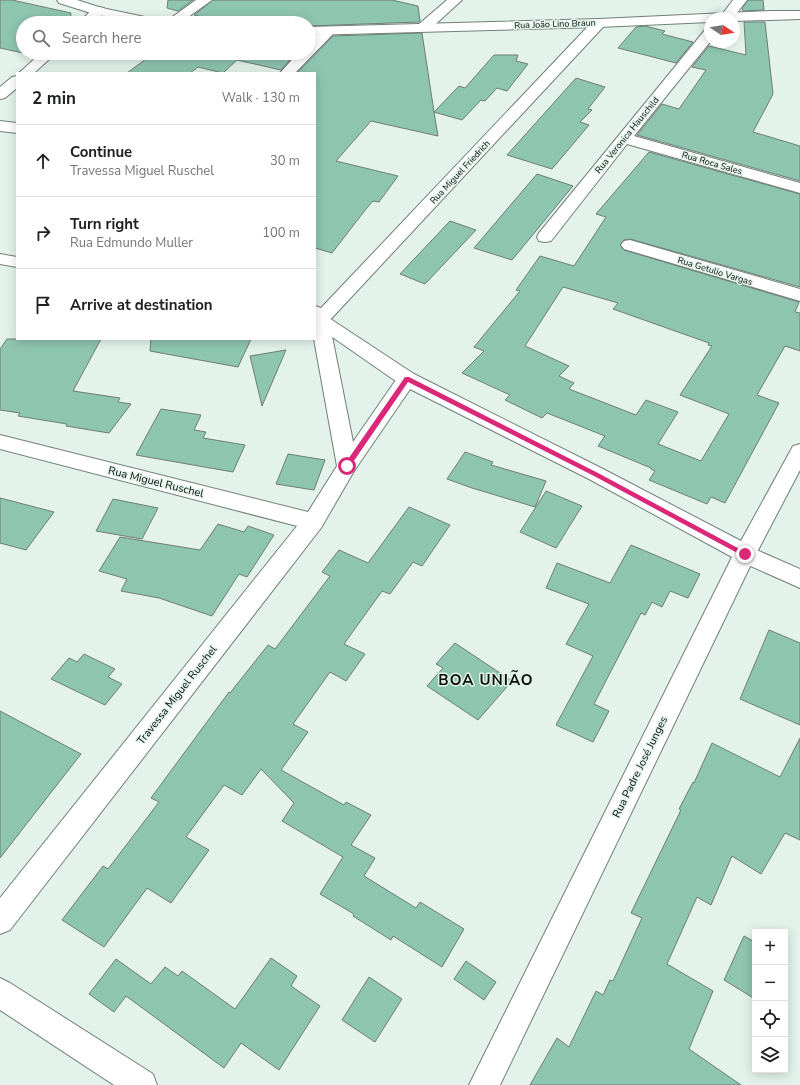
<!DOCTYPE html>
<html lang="en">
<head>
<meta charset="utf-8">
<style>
  :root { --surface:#fff; --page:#f6f6f6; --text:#202124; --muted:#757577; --line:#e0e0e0 }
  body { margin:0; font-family:"Nunito Sans",sans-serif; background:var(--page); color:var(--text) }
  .controls { position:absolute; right:12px; bottom:12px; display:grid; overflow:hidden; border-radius:0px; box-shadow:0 2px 10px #0003 }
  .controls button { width:36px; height:36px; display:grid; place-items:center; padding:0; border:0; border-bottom:1px solid var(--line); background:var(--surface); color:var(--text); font:20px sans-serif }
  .compass { position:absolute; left:704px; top:12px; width:36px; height:36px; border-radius:50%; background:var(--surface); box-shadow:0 2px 10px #0003; rotate:102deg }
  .stop { position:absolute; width:12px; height:12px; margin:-9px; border:3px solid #db2777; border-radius:50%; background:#fff }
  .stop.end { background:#db2777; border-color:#fff; box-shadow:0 1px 4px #0008 }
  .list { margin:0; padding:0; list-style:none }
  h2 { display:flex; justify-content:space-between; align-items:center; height:52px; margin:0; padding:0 16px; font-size:17px }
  h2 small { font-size:13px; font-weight:400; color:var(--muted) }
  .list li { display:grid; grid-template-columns:26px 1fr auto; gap:12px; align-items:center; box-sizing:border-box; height:72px; padding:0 16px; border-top:1px solid var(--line) }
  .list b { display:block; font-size:15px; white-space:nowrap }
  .list p { margin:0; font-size:13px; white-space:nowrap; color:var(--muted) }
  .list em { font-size:13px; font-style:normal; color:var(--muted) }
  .icon { flex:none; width:22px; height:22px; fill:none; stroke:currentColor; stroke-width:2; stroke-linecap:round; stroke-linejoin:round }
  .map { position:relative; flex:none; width:800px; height:1085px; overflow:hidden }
  .search { position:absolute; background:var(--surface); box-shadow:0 2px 10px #0003; left:16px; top:16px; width:300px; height:44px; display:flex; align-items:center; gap:10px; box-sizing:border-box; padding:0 14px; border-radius:22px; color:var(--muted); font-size:15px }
  .panel { position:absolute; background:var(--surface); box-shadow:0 2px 10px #0003; left:16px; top:72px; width:300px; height:268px; border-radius:0px }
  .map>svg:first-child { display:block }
  .building { fill:#8ec5b1; stroke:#6e7c76; fill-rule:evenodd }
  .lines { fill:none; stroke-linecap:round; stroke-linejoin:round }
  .street-casing { stroke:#707f79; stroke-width:2 }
  .secondary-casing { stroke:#707f79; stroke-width:2 }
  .street { fill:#fff; fill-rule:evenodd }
  .secondary { fill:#fff; fill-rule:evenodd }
  .route { fill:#db2777 }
  .labels { text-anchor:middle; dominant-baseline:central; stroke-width:3; stroke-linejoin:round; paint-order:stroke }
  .far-street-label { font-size:9px; fill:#090f0c; stroke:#e3f3ec }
  .street-label { font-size:11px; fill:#090f0c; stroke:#e3f3ec }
  .district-label { font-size:15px; font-weight:bold; letter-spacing:1px; fill:#090f0c; stroke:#e3f3ec }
</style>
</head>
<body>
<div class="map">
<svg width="800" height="1085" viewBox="0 0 800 1085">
  <rect width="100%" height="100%" fill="#e3f3ec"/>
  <g class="building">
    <polygon points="0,0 12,0 71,13 70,23 23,23 23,53 0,48"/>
    <polygon points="168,0 193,0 178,11 167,8"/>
    <polygon points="213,0 392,0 418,6 420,21 419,22 309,26 309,23 194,23 202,17 194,15"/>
    <polygon points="748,0 763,0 764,10 743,11 742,8"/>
    <polygon points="744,22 765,22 773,94 753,132 800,146 800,181 637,135 662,104 679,109 706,70 692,67 709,46 746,55"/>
    <polygon points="645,26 665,31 662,34 693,42 676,63 618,48 636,27"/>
    <polygon points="422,33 434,112 459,86 465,88 494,55 518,55 516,61 528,64 507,91 497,88 485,101 481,100 462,120 434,112 438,136 371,121 336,161 398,176 379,202 373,201 366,209 332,253 315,248 315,73 297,73 333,36"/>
    <polygon points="154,53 296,53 281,70 237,60 223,73 198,67 190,73 127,73"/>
    <polygon points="576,78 605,87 588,109 592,110 580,122 589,125 552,169 507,155"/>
    <path d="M649 152 800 194V287L630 239 624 240 620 245 624 250 799 302 795 312 800 313V351L785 346 757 395 779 403 725 503 711 497 707 504 649 480 655 471 651 469V468L598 446 605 436 547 413 542 418 505 400 510 395 462 373 484 351 474 347 520 291 516 290 540 256 574 266 606 217 596 214ZM563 287 618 303 613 309 709 343 708 345 712 346 680 395 729 414 701 461 658 444 678 412 646 400 636 415 569 389 574 383 559 376 569 366 525 346Z"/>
    <polygon points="537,174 573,186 512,260 474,248"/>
    <polygon points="450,221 476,230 425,284 400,274"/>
    <polygon points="7,339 101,339 73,391 120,398 118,402 131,404 109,433 66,426 67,424 18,416 20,413 0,410 0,349"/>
    <polygon points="151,339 251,339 238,367 150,351"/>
    <polygon points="286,350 262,406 250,356"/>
    <polygon points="161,409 201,415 194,430 206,432 203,438 245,445 233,472 136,455"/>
    <polygon points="465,452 493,462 491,465 546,481 535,507 472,488 447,479"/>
    <polygon points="288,454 325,460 314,490 276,484"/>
    <polygon points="546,491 582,506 556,548 520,532"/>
    <polygon points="0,498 54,512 26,550 0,543"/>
    <polygon points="113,499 158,508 142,539 96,531"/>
    <polygon points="409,507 450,525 422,566 413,562 390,594 382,591 344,644 365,654 346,681 330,672 293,724 308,732 281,770 344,805 346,802 371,815 351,845 375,858 364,876 416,908 420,902 464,929 442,967 393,936 391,940 353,916 354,914 320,894 343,857 282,821 294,803 261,769 242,795 224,785 186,837 209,850 171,903 147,888 104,947 62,920 103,866 108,869 159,802 151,798 229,692 230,693 268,645 275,649 330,576 322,572 339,550 368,563"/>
    <polygon points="218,524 244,532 248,526 274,535 247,577 239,574 212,616 159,598 121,591 127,579 99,571 120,537 200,550"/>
    <polygon points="631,545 700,574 688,598 670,591 662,607 652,602 645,615 641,613 594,704 609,711 593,742 556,725 593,656 566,644 589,604 546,588 557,563 610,583"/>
    <polygon points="769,630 800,643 800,725 740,699"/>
    <polygon points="455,643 512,681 478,720 427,686 443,668 436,664"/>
    <polygon points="84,654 115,669 108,677 122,684 105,705 51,679 69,658 77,662"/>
    <polygon points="0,711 81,754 0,858"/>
    <polygon points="800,738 800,840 785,833 761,874 732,856 711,905 697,897 667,964 713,991 689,1049 741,1085 530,1085 557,1038 569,1047 596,991 603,995 610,980 613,981 642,918 631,913 681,810 679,809 693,782 694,783 712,743 780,777"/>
    <polygon points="744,936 755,942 755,999 724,980"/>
    <polygon points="271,958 297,976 291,986 320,1006 279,1070 241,1043 224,1068 126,996 114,1012 89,994 116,959 151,984 165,967 178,976 182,971 235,1009"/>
    <polygon points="466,961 496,982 484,1000 454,979"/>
    <polygon points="369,977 402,999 375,1042 342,1020"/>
  </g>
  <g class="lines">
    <g class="street-casing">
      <g id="street">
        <polygon points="196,0 212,0 180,23 164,23"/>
        <polygon points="447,0 462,0 428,31 418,31 416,28 418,25"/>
        <polygon points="733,0 747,0 733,18 723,18 721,16"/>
        <polygon points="99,7 104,8 106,11 93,23 78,23 94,8"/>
        <polygon points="599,19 604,20 606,23 604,26 329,321 353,442 400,374 407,372 414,374 417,379 354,471 321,528 10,930 0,934 0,898 297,526 0,449 0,435 308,512 337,466 314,339 315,306 321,308 594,20"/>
        <polygon points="328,27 333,28 335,31 333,34 295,73 280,73 298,53 309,53 309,42 323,28"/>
        <polygon points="710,29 710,42 634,136 800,183 800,193 627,144 551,241 545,242 539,241 537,237 539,233 705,30"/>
        <polygon points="41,53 56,53 34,73 19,73"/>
        <polygon points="17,76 17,88 5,98 0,99 0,87 12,77"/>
        <polygon points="0,121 17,123 17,133 0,131"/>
        <polygon points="630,240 800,289 800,301 624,249 621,245 624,241"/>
        <polygon points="745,545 800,569 800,588 737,560 734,554 737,548"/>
        <polygon points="0,978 10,983 153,1074 157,1085 114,1085 0,1010"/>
      </g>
    </g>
    <g class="secondary-casing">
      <g id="secondary">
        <polygon points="57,0 77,0 102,8 159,20 161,23 136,23 94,14 59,3"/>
        <polygon points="771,11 800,11 800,19 734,21 734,18 710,18 710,22 599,27 309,35 309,27 599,19"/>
        <polygon points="0,254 17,257 17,267 0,264"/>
        <polygon points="315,313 326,316 414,374 603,469 741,541 793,446 800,444 800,470 756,554 500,1085 469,1085 732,557 589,479 400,384 315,325"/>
      </g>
    </g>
    <use href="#street" class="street"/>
    <use href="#secondary" class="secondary"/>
  </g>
  <polygon class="route" points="405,377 409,377 598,473 749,554 745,557 743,556 594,476 408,382 349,468 344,468 344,465"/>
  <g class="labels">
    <g class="far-street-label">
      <text transform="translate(555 24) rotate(-2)">Rua João Lino Braun</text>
      <text transform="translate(627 135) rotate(-51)">Rua Veronica Hauschild</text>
      <text transform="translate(712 163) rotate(16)">Rua Roca Sales</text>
      <text transform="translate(460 172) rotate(-47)">Rua Miguel Friedrich</text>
      <text transform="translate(715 271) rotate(17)">Rua Getulio Vargas</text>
    </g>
    <g class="street-label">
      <text transform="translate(156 482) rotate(14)">Rua Miguel Ruschel</text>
      <text transform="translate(177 695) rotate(-52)">Travessa Miguel Ruschel</text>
      <text transform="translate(640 767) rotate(-64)">Rua Padre José Junges</text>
    </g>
    <g class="district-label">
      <text x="486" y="680">BOA UNIÃO</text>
    </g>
  </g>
</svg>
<div class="controls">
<button>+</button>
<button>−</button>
<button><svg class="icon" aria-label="locate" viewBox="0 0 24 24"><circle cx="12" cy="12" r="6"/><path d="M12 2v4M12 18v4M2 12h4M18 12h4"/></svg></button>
<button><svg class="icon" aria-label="layers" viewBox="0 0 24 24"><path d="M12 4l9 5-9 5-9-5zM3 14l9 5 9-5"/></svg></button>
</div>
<svg class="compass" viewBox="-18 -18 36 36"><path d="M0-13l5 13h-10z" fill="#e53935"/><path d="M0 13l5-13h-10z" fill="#757577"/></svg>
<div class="stop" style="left:347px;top:466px"></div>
<div class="stop end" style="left:745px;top:554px"></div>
<div class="search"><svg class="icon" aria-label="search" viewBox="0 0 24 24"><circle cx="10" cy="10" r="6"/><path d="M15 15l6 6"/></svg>Search here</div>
<section class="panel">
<h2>2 min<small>Walk · 130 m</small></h2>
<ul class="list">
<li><svg class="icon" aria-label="ahead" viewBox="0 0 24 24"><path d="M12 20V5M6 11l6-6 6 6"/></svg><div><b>Continue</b><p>Travessa Miguel Ruschel</p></div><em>30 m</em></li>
<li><svg class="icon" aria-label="right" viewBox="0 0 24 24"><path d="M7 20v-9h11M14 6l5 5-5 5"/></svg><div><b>Turn right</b><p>Rua Edmundo Muller</p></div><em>100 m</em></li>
<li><svg class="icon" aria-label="arrive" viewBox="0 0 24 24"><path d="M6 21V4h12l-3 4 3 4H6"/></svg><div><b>Arrive at destination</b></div></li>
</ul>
</section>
</div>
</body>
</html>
